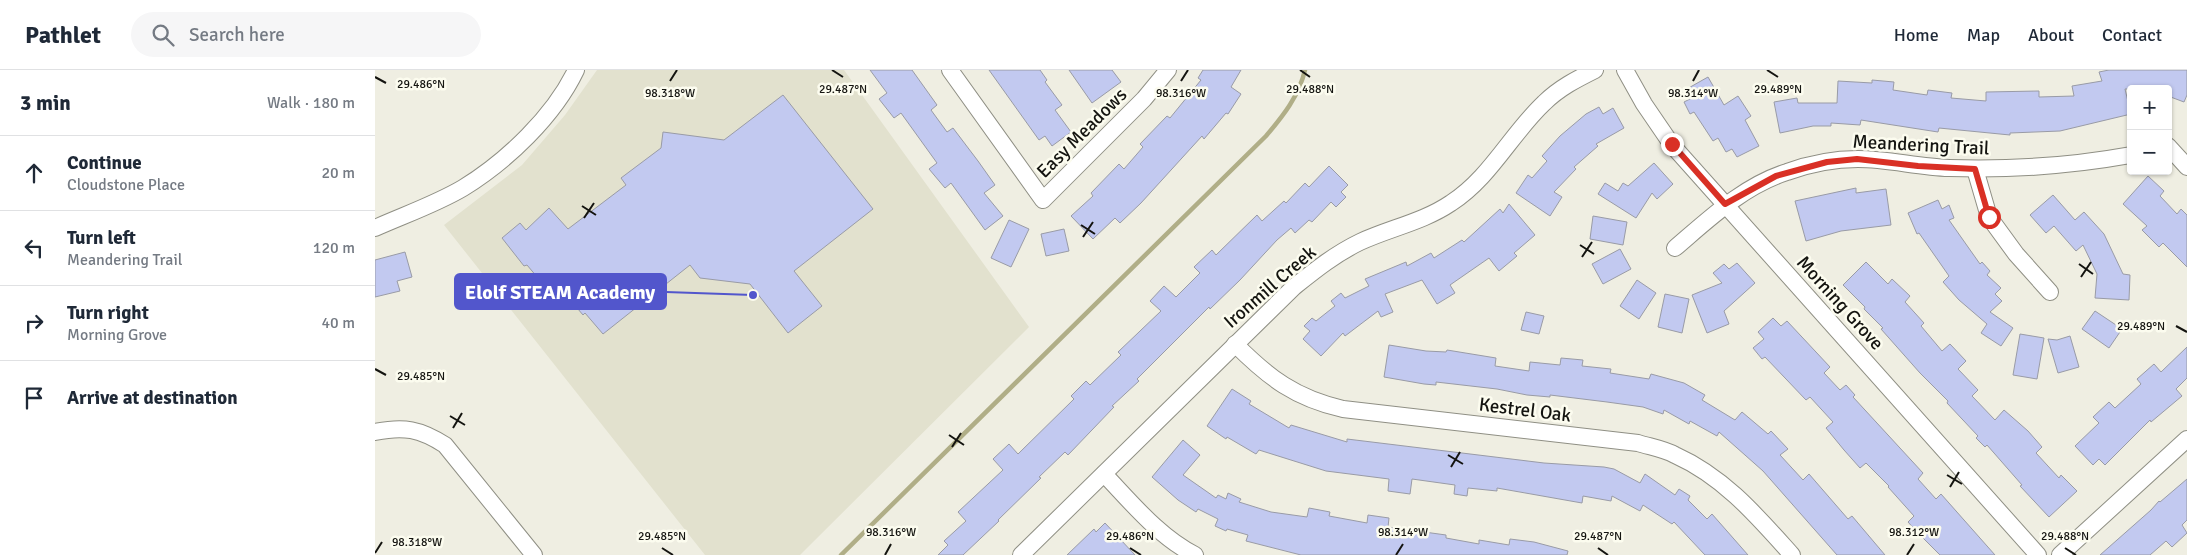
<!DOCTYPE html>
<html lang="en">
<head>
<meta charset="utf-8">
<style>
  :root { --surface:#fff; --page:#f6f6f7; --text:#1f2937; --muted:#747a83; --line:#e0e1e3 }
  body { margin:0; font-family:Signika,sans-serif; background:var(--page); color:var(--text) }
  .controls { position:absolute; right:15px; top:15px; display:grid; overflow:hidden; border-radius:5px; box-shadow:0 1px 4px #0004 }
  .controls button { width:45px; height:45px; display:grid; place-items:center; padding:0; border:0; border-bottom:1px solid var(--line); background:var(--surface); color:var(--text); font:25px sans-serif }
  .stop { position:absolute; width:15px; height:15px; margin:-11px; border:4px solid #d93025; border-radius:50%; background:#fff }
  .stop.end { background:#d93025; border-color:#fff; box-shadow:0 1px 5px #0008 }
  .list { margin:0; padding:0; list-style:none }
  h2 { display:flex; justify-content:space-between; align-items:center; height:65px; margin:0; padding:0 20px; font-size:21px }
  h2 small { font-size:16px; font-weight:400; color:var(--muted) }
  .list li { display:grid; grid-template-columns:32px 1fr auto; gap:15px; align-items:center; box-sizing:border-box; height:75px; padding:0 20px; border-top:1px solid var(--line) }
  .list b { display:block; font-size:19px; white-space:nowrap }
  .list p { margin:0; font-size:16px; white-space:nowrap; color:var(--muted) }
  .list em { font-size:16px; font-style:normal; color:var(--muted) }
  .icon { flex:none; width:28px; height:28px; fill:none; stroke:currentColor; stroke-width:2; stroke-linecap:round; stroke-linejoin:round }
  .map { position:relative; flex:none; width:1812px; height:485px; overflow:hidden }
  header { display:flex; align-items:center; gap:30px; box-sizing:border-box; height:70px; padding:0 25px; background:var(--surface); border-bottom:1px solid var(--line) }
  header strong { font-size:24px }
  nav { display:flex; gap:28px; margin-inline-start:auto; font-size:18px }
  .search { width:350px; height:45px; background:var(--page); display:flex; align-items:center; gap:12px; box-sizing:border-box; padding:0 18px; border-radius:28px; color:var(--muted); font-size:19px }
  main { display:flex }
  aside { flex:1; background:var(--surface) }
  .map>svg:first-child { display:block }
  .built { fill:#e2e1ce }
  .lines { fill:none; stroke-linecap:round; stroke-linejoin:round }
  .stream { stroke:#b0ae87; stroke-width:4.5 }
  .building { fill:#c2c9f0; stroke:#999ba6 }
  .minor-casing { stroke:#8f8f84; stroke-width:18 }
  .minor { stroke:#fff; stroke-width:16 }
  .route { stroke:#d93025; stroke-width:6 }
  .ticks { fill:none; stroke:#141410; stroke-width:2 }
  .labels { text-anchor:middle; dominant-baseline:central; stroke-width:5; stroke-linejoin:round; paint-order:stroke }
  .street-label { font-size:19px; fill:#141410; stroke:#fcfcef }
  .ticks-label { font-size:12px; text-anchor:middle; fill:#141410; stroke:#fcfcef; stroke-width:5; stroke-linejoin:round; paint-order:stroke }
  .leader { fill:none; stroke:#5256cc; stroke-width:2 }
  .callout-dot { fill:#5256cc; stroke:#fcfcef; stroke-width:2 }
  .callout { fill:#5256cc; stroke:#5256cc; stroke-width:2 }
  .callout-label { font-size:20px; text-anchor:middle; font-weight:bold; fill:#fff }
</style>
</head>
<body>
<header>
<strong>Pathlet</strong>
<div class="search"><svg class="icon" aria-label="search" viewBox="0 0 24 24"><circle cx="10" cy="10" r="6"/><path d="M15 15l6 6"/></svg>Search here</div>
<nav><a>Home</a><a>Map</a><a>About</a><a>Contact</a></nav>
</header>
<main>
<aside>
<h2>3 min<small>Walk · 180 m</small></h2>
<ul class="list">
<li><svg class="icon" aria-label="ahead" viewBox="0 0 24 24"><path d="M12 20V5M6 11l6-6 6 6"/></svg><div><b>Continue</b><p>Cloudstone Place</p></div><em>20 m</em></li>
<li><svg class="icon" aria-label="left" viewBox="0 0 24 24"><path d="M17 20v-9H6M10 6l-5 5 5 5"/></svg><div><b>Turn left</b><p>Meandering Trail</p></div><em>120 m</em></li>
<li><svg class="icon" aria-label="right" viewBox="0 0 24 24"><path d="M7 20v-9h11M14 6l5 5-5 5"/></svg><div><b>Turn right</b><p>Morning Grove</p></div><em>40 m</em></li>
<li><svg class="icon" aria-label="arrive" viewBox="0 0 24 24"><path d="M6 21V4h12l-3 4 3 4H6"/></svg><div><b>Arrive at destination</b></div></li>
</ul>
</aside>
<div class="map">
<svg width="1812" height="485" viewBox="0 0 1812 485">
  <rect width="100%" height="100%" fill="#efeee2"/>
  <polygon class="built" points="222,0 469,0 654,257 425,485 330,485 69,155 147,95 190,45"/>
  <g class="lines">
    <path class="stream" d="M466 485 891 66C908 46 924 26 930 0"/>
  </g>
  <g class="building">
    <polygon points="495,0 537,0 562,35 556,40 572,62 578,58 603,91 620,115 609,123 628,146 610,160 576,113 570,118 554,99 562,93 526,43 519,48 504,29 512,23"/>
    <polygon points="614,0 665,0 672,10 670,12 687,35 680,40 696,62 677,76 670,66 664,70"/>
    <polygon points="694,0 737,0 746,12 717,33"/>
    <polygon points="828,0 866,0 856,17 866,24 853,44 851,43 829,69 827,66 766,133 745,153 740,148 718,169 696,146 718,126 716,123 744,94 749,99 768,77 765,74 792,46 795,48 826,10 823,8"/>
    <polygon points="1734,0 1812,0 1812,25 1809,32 1793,26 1793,19 1750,19 1756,44 1685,61 1635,63 1635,65 1564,58 1563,62 1486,50 1485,55 1456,53 1456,56 1438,56 1405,63 1399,32 1422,28 1423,33 1462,33 1463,11 1497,13 1497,10 1519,12 1518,20 1552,25 1553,20 1577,23 1576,28 1611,31 1611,22 1664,21 1664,27 1699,26 1697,16 1727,11 1724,2"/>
    <polygon points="1333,7 1349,35 1363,26 1376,46 1370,50 1384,76 1362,87 1357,79 1351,82 1343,68 1338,71 1319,42 1315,44 1309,32 1315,29 1310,20"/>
    <polygon points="408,25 498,139 419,201 447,236 413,263 375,214 325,208 315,195 228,264 210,243 208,245 177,208 168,214 152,195 149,196 127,168 145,153 151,160 174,138 193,159 251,115 246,108 286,78 288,62 349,70"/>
    <polygon points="1224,37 1228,44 1238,38 1249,58 1221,74 1223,76 1199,97 1201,99 1179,122 1187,127 1175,146 1141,123 1153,105 1157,108 1172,91 1167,86 1185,66 1211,44"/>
    <polygon points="1279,93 1298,114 1282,129 1277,123 1261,148 1223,124 1230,113 1243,121 1248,113 1253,116"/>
    <polygon points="954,96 973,115 966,122 971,127 961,137 956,132 937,152 934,150 920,163 916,158 902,170 865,210 835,239 834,237 762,309 764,311 737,336 739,337 693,385 690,382 664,407 666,408 623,450 624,451 588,485 563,485 573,475 569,471 591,451 583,442 628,400 618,389 634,374 643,384 699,329 696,326 711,311 715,315 746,285 743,282 786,241 775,231 789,216 801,227 825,203 819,197 837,180 841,185 882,145 887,151 909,131 911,133 930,113 934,117"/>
    <polygon points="1773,106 1789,121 1785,126 1802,144 1806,139 1812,145 1812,197 1788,173 1784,177 1767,160 1772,156 1748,134"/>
    <polygon points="1481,118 1481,123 1511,119 1516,155 1466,161 1431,171 1420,131"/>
    <polygon points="1678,125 1700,150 1709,142 1729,164 1748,204 1755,205 1754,230 1720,228 1722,204 1708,175 1701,181 1679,156 1671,163 1655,145"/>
    <polygon points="1563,130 1567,139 1574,135 1579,148 1574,150 1605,194 1607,192 1615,201 1612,205 1626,218 1620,224 1627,231 1615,242 1638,258 1626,276 1606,263 1612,254 1584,230 1568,212 1574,206 1544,163 1542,164 1533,143"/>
    <polygon points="1134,134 1160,165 1139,183 1142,186 1124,201 1114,188 1075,215 1080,223 1062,234 1047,210 1010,224 1018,242 1006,247 1003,241 970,266 968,263 946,286 928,269 935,261 929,256 937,248 941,251 960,236 956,231 966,223 970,228 994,216 990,209 1031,192 1032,196 1056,183 1059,188 1087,170 1089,172 1125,139 1128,143"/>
    <polygon points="1218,146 1252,152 1248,175 1215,169"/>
    <polygon points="634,150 654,159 636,197 616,188"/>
    <polygon points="689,159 694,181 671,186 666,164"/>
    <polygon points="1245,179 1256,199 1228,214 1217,194"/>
    <polygon points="30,182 37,207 22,211 25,221 0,227 0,190"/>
    <polygon points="1491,192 1513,214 1517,209 1535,226 1530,232 1549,253 1546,256 1567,281 1575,274 1591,291 1583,299 1603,320 1597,326 1620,350 1629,340 1653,361 1667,377 1661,383 1684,408 1686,405 1702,421 1674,447 1645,416 1647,415 1612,375 1610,377 1601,368 1603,366 1572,333 1573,331 1545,303 1506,259 1508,258 1489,239 1490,237 1468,215"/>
    <polygon points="1362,193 1380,213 1349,241 1354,254 1332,263 1317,225 1347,213 1338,203 1349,194 1354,199"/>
    <polygon points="1262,210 1281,223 1264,249 1245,236"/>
    <polygon points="1290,224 1314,229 1307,263 1283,257"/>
    <polygon points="1720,241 1747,259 1734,278 1707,259"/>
    <polygon points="1151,242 1169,246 1164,264 1146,260"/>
    <polygon points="1398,248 1406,256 1412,251 1455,297 1449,303 1465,320 1471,315 1480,325 1478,327 1548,403 1543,409 1561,429 1566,424 1620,485 1565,485 1542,462 1533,452 1539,446 1513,417 1514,416 1491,393 1485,398 1469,380 1451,358 1458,352 1435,327 1431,330 1390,287 1387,289 1378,278 1389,269 1383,262"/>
    <polygon points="1645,264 1669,268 1662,309 1638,305"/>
    <polygon points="1695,266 1704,297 1683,303 1673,269 1682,270"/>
    <polygon points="1014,275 1051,281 1071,282 1072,280 1121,288 1120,296 1154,301 1155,292 1185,295 1186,288 1208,290 1207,296 1236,299 1235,303 1274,309 1276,304 1309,313 1330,325 1327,330 1360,350 1367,342 1393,364 1396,361 1413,379 1405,385 1428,410 1434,404 1473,449 1477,446 1510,485 1462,485 1388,401 1344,362 1342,366 1315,351 1314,354 1289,340 1288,344 1268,337 1232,332 1175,325 1175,327 1152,325 1122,319 1061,312 1061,315 1049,314 1009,307"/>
    <polygon points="1812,277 1812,308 1801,319 1807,326 1776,352 1775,350 1730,395 1724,389 1718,395 1700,376 1724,353 1718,347 1734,332 1740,338 1766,314 1762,309 1779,294 1786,302"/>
    <polygon points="857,319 876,331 874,334 914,358 916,355 972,372 972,369 1169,393 1229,397 1239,399 1265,413 1270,404 1300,425 1304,419 1315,426 1313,430 1332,449 1337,444 1373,485 1330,485 1299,452 1297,454 1268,435 1265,441 1237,426 1236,431 1208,426 1207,433 1122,418 1122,421 1093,418 1092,426 1079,424 1080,415 1037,409 1035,424 1013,421 1014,409 951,401 884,380 881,384 852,367 851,369 832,356"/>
    <polygon points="808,370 825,385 808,405 841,428 843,425 851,429 853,423 866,429 864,432 896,442 932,447 934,438 955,442 954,446 992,453 993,445 1014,448 1013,457 1071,465 1071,468 1104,474 1104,470 1134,475 1135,469 1159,472 1193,481 1192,485 926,485 871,471 873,465 852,459 851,461 840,456 843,449 823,439 821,442 803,430 777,407"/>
    <polygon points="1812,409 1812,450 1807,455 1812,463 1797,477 1791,471 1775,485 1725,485 1776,440 1784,431 1785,432"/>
    <polygon points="730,453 760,485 692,485 719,459 721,462"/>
  </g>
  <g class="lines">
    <g class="minor-casing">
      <g id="minor">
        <polyline points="575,0 668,130 769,29 793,0"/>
        <polyline points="1250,0 1269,34 1297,75 1663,485"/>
        <polyline points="1793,76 1812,97"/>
        <polyline points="1600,99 1614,147 1641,184 1675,222"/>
        <path d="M0 158C29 145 61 134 88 118 132 91 179 46 201 0"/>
        <path d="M1300 178C1334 149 1368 116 1412 102 1434 94 1460 89 1483 89 1513 89 1543 97 1574 98 1635 100 1695 96 1756 85"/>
        <path d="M860 274C894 308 920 328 968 339L1263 373C1276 377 1289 379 1300 385 1349 407 1382 446 1417 485"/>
        <path d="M0 362C29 356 45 359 70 375L159 485"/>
        <path d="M729 404C756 432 784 467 820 485"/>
        <path d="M646 485 919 217C939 201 960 184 985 172 1015 158 1048 152 1076 133 1115 108 1136 64 1169 33 1184 18 1202 9 1220 0"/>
        <polyline points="1685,485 1812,369"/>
      </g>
    </g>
    <use href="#minor" class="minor"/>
  </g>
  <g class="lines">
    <polyline class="route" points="1297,74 1350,134 1401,106 1452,92 1482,89 1543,96 1600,99 1614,147"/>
  </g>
  <path class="ticks" d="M457 0 468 7M925 0 935 7M1392 0 1403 7M0 7 11 13M295 11 302 0M806 11 813 0M1318 11 1324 0M207 136 221 145M209 148 219 133M706 155 720 164M708 167 718 152M1205 175 1219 184M1207 187 1217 172M1704 194 1718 204M1706 207 1716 192M1801 256 1812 262M0 299 11 305M75 346 90 355M78 358 87 343M574 365 589 375M577 377 586 363M1073 385 1088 394M1076 397 1085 382M1572 405 1587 414M1575 417 1584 402M287 478 298 485M755 478 766 485M1223 478 1233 485M1690 478 1701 485M0 483 7 472M510 485 516 474M1021 485 1028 474M1532 485 1539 474"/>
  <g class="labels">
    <g class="street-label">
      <text transform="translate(707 63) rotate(-45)">Easy Meadows</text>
      <text transform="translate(1546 75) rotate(3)">Meandering Trail</text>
      <text transform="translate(895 217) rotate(-41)">Ironmill Creek</text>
      <text transform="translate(1465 233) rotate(48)">Morning Grove</text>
      <text transform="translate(1150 340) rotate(7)">Kestrel Oak</text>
    </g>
  </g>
  <g class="ticks-label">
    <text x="46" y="18">29.486°N</text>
    <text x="468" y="23">29.487°N</text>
    <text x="935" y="23">29.488°N</text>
    <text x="1403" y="23">29.489°N</text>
    <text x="295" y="27">98.318°W</text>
    <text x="806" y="27">98.316°W</text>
    <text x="1318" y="27">98.314°W</text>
    <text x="1766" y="260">29.489°N</text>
    <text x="46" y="310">29.485°N</text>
    <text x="516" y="466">98.316°W</text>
    <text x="1028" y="466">98.314°W</text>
    <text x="1539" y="466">98.312°W</text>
    <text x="287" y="470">29.485°N</text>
    <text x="755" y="470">29.486°N</text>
    <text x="1223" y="470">29.487°N</text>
    <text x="1690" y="470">29.488°N</text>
    <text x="42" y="476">98.318°W</text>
  </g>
  <path class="leader" d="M378 225L291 222"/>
  <circle class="callout-dot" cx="378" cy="225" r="5"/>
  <rect class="callout" x="80" y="204" width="211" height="35" rx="5"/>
  <g class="callout-label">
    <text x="185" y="229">Elolf STEAM Academy</text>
  </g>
</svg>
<div class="controls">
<button>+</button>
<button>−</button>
</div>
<div class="stop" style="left:1614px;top:147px"></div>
<div class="stop end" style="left:1297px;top:74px"></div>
</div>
</main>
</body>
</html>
